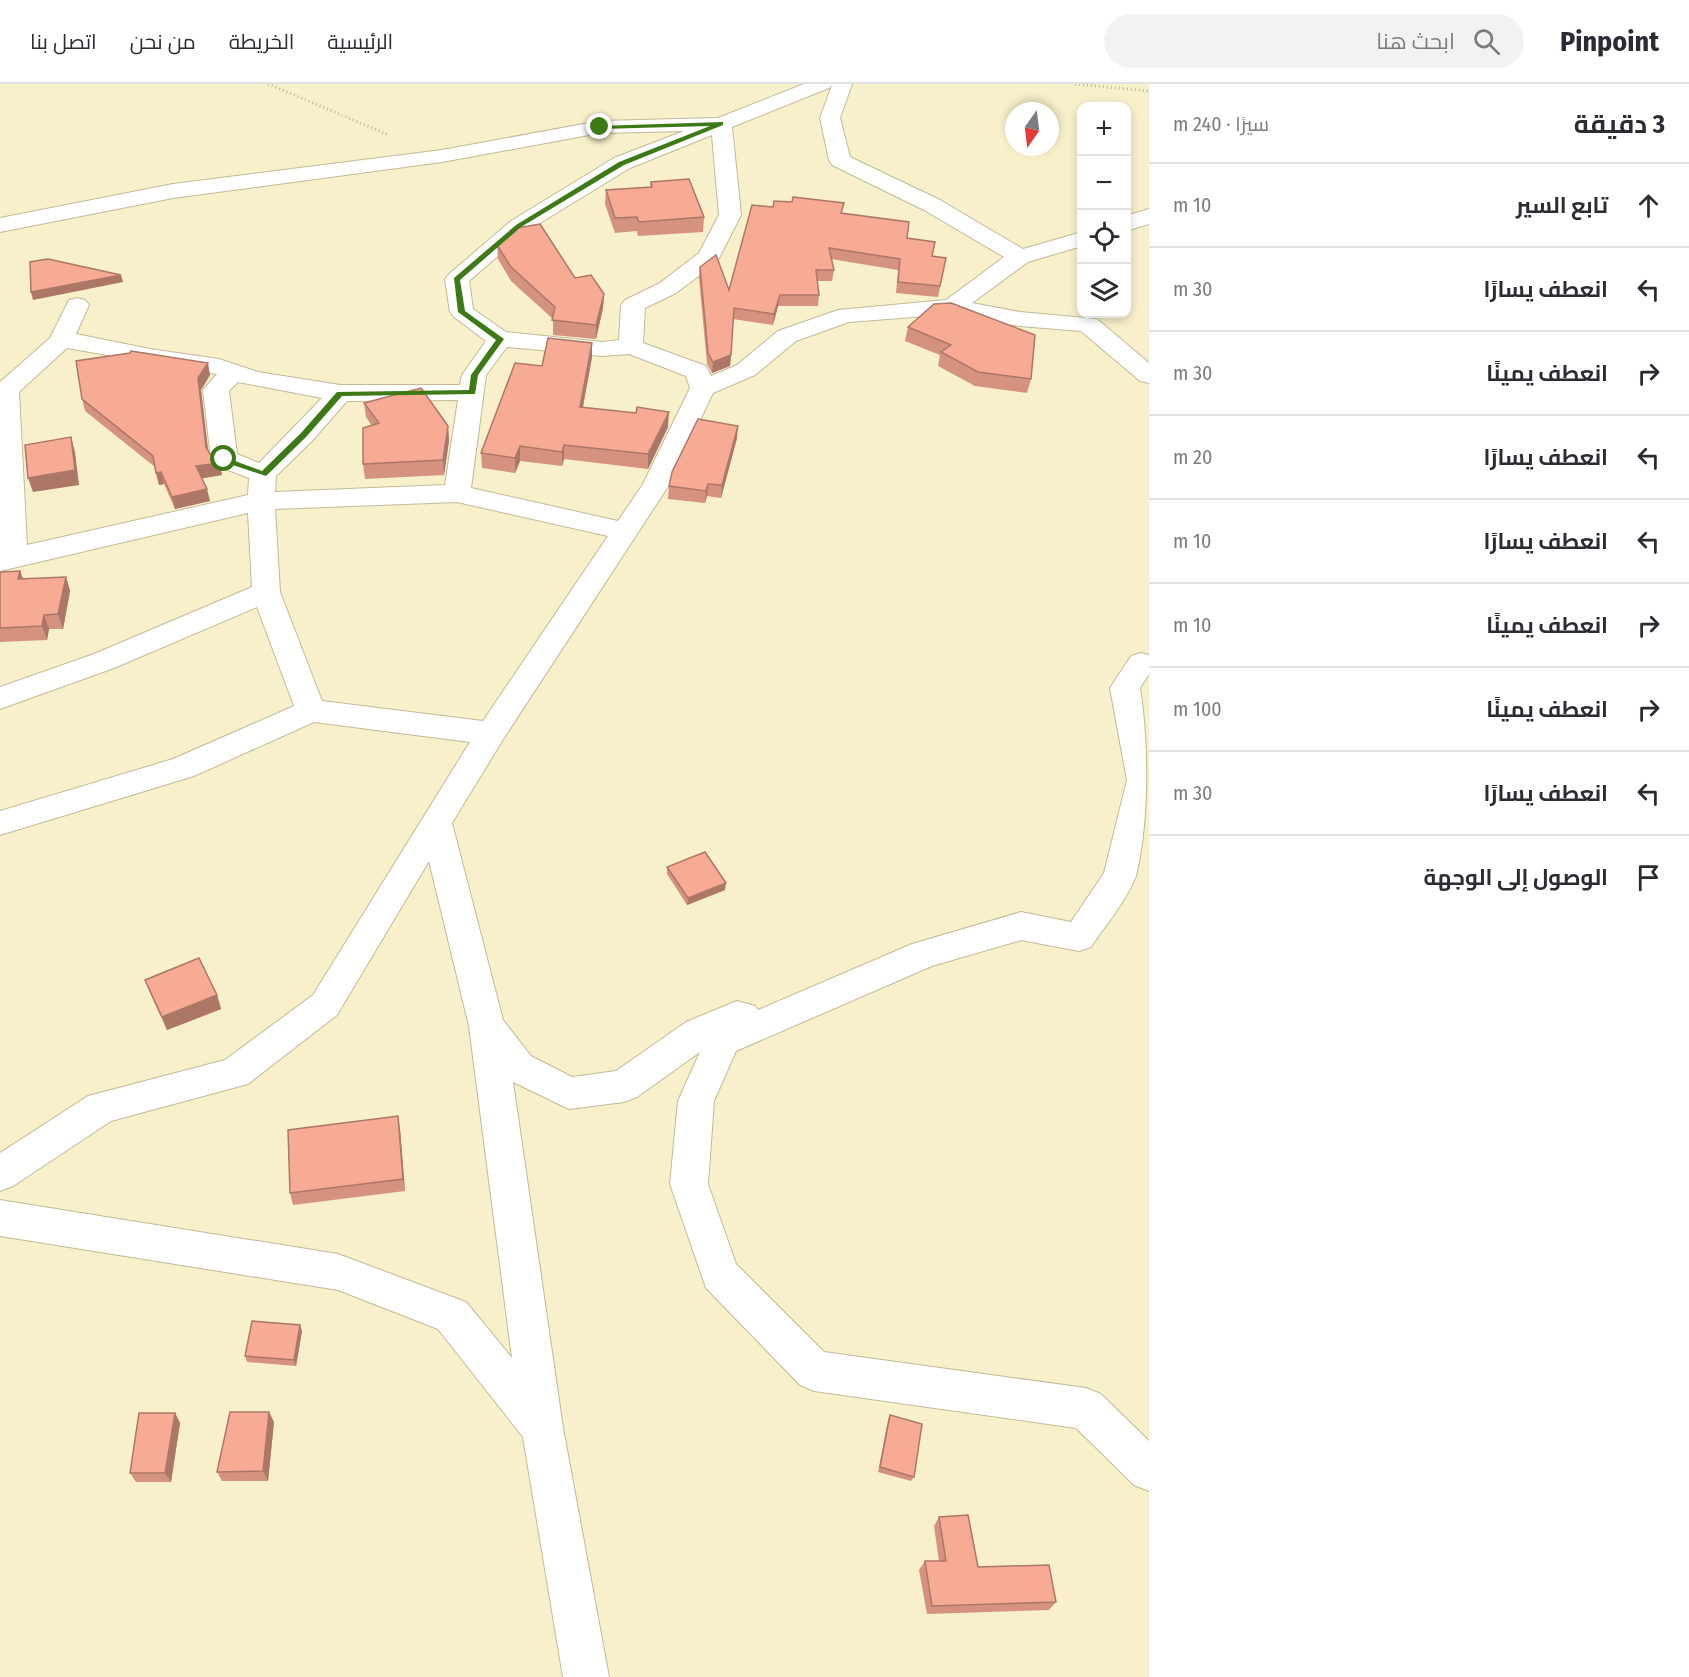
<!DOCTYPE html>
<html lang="ar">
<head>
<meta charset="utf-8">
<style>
  :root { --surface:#fff; --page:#f2f2f3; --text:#2b2b33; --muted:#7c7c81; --line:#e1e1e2 }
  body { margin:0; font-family:"Fira Sans Condensed",Cairo,sans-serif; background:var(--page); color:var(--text); direction:rtl }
  .controls { position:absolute; right:18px; top:18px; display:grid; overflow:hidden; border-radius:12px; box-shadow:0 3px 9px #0003 }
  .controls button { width:54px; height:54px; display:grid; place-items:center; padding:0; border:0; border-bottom:2px solid var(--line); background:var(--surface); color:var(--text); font:30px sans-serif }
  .compass { position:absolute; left:1005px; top:18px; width:54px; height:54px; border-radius:50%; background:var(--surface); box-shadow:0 3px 9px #0003; rotate:194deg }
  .stop { position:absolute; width:18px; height:18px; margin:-14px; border:4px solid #3d7a16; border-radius:50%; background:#fff }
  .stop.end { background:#3d7a16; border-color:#fff; box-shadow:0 2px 6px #0008 }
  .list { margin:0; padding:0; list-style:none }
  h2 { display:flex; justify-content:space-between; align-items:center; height:78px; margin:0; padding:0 24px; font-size:26px }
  h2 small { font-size:20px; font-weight:400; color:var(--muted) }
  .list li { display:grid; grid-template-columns:39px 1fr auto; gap:18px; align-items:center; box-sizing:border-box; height:84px; padding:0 24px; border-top:2px solid var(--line) }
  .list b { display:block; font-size:22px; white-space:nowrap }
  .list em { font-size:20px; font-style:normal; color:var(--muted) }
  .icon { flex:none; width:33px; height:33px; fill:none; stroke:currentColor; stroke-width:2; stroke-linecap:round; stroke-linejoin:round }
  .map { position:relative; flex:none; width:1149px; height:1593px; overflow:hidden; direction:ltr }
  header { display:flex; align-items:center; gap:36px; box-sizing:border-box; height:84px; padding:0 30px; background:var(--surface); border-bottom:2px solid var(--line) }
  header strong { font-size:28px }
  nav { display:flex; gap:33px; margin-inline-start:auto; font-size:21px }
  .search { width:420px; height:54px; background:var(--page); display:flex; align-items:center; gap:15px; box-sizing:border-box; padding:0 21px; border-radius:33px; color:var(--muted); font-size:22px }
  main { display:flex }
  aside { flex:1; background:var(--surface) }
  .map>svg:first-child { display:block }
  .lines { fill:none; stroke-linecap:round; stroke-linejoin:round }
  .street-casing { stroke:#c1ba97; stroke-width:2 }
  .path { stroke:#bdb698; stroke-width:3; stroke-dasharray:1 3; stroke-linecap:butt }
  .street { fill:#fff; fill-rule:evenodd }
  .wall { fill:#d4927f }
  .shaded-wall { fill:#ad7768 }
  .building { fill:#f7aa94; stroke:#ad7768; stroke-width:1.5 }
  .route { fill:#3d7a16 }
</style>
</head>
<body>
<header>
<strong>Pinpoint</strong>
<div class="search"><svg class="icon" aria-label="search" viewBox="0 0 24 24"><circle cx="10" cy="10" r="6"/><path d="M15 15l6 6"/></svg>ابحث هنا</div>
<nav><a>الرئيسية</a><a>الخريطة</a><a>من نحن</a><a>اتصل بنا</a></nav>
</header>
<main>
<aside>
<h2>3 دقيقة<small>سيرًا · 240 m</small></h2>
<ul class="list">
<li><svg class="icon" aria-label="ahead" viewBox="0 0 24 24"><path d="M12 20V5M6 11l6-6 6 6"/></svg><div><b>تابع السير</b></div><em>10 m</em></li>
<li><svg class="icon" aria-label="left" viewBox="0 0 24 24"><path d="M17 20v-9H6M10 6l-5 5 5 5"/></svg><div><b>انعطف يسارًا</b></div><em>30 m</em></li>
<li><svg class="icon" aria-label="right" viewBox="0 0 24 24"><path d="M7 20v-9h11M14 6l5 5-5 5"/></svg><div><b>انعطف يمينًا</b></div><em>30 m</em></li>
<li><svg class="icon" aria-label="left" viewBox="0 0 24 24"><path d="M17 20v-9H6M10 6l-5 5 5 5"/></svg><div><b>انعطف يسارًا</b></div><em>20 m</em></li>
<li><svg class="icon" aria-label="left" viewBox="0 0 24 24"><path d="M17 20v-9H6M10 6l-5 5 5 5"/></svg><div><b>انعطف يسارًا</b></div><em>10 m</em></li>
<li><svg class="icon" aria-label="right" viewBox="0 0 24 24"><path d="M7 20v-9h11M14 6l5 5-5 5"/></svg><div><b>انعطف يمينًا</b></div><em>10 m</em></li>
<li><svg class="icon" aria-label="right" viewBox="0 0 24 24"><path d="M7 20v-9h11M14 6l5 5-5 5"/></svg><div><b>انعطف يمينًا</b></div><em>100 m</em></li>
<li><svg class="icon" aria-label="left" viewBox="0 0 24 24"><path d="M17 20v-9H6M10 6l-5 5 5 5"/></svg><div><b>انعطف يسارًا</b></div><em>30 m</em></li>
<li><svg class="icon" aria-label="arrive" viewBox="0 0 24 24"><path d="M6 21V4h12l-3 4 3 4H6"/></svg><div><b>الوصول إلى الوجهة</b></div></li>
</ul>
</aside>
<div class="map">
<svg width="1149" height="1593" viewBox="0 0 1149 1593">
  <rect width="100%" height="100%" fill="#f8f0cb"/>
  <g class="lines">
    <g class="street-casing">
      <g id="street">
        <path d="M804 0H852L840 34 850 73 940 116 1023 165 1082 148V162L1028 178 972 219 1020 228 1097 235 1149 279V299L1140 297 1081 247 1020 242 952 230 849 238 796 257 755 291 713 309 669 401 502 657 452 739 503 936 531 972 572 993 616 987 686 938 737 917 755 922 758 926 912 860 1021 828 1071 838 1104 789 1127 696 1110 604 1131 572 1141 569 1149 571V590L1140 604C1149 661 1149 737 1136 792 1127 816 1105 842 1091 863L1079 867 1021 856 932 882 736 967 714 1017 708 1100 736 1180 824 1268 1086 1304 1101 1310 1149 1357V1407L1134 1401 1076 1344 814 1307 800 1301 706 1204 670 1100 678 1017 700 968 637 1013 624 1018 569 1025 513 998 563 1344 609 1593H563L523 1353 438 1245 338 1206 0 1152V1116L338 1170 466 1218 512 1274 469 942 429 777 337 931 248 1000 111 1037 13 1102 0 1107V1069L88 1012 225 976 313 911 470 658 314 638 194 692 0 751V727L173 675 294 622 257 523 114 584 0 625V603L94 570 252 503 248 429 0 487V298L50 254 69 216 77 214 85 216 89 221 76 250 150 265 219 275 258 288 340 301H460L462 291 486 257 454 233 450 228 445 195 449 190 511 137 614 74 684 47 600 49 442 78 173 114 0 148V134L173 100 442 66 600 37 718 34ZM832 1 820 34 829 76 832 81 924 126 1004 173 946 216 838 226 778 247 737 281 711 292 706 282 643 259 645 224 676 209 717 178 741 131 732 43 829 4ZM712 51 719 131 699 169 660 199 625 216 621 221 619 256 602 258 506 248 473 225 469 197 527 147 630 84ZM507 263 602 272 629 270 686 292 690 304 643 400 618 437 471 404 486 291ZM67 264 217 290 203 306 211 375 215 381 249 394 248 411 27 461 19 308ZM238 298 322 314 259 379 237 370 229 307ZM458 316 445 401 275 408 276 392 312 357 347 317ZM457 418 608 452 483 637 322 617 280 508 275 425Z"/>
        <polygon points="1149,125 1149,140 1126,147 1126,132"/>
      </g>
    </g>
    <g class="path">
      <polyline points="268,0 389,51"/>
      <polyline points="1075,0 1149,7"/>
    </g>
    <use href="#street" class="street"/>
  </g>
  <g class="wall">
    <polygon points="651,98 704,133 703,148 638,152 637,147 615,149 605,120 606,106 650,103"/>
    <polygon points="842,130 907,154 932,172 946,174 938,213 896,209 898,186 831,175 834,186 832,197 817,197 819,211 818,222 778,222 773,241 733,235 730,282 712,289 707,280 699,194 700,183 729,206"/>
    <polygon points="497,161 575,194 604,210 603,224 596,255 553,251 553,235 511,197 498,175"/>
    <polygon points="934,220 1031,295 1027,309 975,302 938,282 940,271 905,257 908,243"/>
    <polygon points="592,273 583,323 668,343 648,385 564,375 562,382 520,377 515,389 482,384 481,369 542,282"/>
    <polygon points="210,291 201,306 208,365 210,370 218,373 222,391 202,394 210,417 175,425 164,400 159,401 155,383 85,327 82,315"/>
    <polygon points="364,319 448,342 449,357 444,391 365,395 363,380 372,342 366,333"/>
    <polygon points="737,354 721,414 707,412 705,419 668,415 669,402"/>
    <polygon points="20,487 23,495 66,493 70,507 63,545 49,545 47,556 0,558 0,488"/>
    <polygon points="667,783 725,806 687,821 667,790"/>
    <polygon points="145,896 217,911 221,925 167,946 150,909"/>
    <polygon points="400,1045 405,1107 293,1121 290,1109"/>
    <polygon points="302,1247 296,1282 247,1278 245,1272"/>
    <polygon points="175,1329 180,1339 171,1398 136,1398 130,1389"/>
    <polygon points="890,1331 914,1393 911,1397 878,1388 888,1336"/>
    <polygon points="274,1338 268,1397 222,1397 217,1388"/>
    <polygon points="939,1433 978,1483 1056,1518 1049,1526 927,1530 919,1486 925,1477 939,1477 934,1442"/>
  </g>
  <g class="shaded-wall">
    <polygon points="121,191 123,198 33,216 31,208"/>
    <polygon points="604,210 603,224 596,255 596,241"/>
    <polygon points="780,211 778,222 773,241 774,230"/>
    <polygon points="592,259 592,273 580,338 580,323"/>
    <polygon points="731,271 730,282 712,289 713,278"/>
    <polygon points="208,279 210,291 201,306 209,375 206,363 198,294"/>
    <polygon points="669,328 668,343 648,385 648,370"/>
    <polygon points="448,342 449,357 444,391 443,376"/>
    <polygon points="738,342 737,354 721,414 722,401"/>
    <polygon points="71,353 75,368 79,401 33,408 28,394"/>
    <polygon points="564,361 564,375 562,382 562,368"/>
    <polygon points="520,362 520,377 515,389 515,374"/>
    <polygon points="219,379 222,391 199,395 196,382"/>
    <polygon points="161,388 164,400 159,401 156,389"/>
    <polygon points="708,400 707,412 705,419 706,407"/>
    <polygon points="207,405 210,417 175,425 172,413"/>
    <polygon points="20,487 25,502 18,495"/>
    <polygon points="66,493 70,507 63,545 58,530"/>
    <polygon points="44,531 49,545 47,556 42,542"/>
    <polygon points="726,799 725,806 687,821 688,814"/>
    <polygon points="217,911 221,925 167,946 162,933"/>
    <polygon points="398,1032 400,1045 405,1107 403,1095"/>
    <polygon points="300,1241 302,1247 296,1282 294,1276"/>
    <polygon points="269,1328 274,1338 268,1397 263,1387"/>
    <polygon points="175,1329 180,1339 171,1398 165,1389"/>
  </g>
  <g class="building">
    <polygon points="689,95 704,133 639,138 637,133 615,134 606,106 652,103 651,98"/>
    <polygon points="793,113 844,119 841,129 909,138 907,154 935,158 932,172 946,174 940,202 898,198 900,175 829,164 834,186 816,186 819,211 780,211 774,230 734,224 731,271 713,278 708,269 700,183 716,171 729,206 752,121 773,123 774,117 792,118"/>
    <polygon points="540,140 575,194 591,191 604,210 596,241 552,236 555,223 511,183 497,161 517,144"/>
    <polygon points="48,175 121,191 31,208 30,178"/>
    <polygon points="951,219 1035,251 1031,295 978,288 941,268 951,261 908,243 934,220"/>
    <polygon points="548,254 592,259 580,323 636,329 637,323 669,328 648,370 564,361 562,368 520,362 515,374 481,369 515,279 542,282"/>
    <polygon points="131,267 208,279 198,294 206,363 210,370 218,373 219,379 196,382 207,405 172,413 161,388 156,389 153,372 82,315 76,277 130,269"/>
    <polygon points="421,304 448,342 443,376 363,380 363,344 379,339 364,319"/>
    <polygon points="698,335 738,342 722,401 708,400 706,407 669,402 672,388"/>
    <polygon points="71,353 75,386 28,394 25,361"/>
    <polygon points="20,487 18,495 66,493 58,530 44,531 42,542 0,544 0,488"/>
    <polygon points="705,768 726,799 688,814 667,783"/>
    <polygon points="199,874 217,911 162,933 145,896"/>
    <polygon points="398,1032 403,1095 290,1109 288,1046"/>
    <polygon points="252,1237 300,1241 294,1276 245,1272"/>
    <polygon points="230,1328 269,1328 263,1387 217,1388"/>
    <polygon points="139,1329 175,1329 165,1389 130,1389"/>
    <polygon points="890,1331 922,1340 914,1393 880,1383"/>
    <polygon points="968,1431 978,1483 1049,1481 1056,1518 932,1522 925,1477 946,1477 939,1433"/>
  </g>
  <polygon class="route" points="723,38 723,41 624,81 521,143 460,196 465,227 504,255 478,291 475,310 342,312 306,353 266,392 221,377 220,375 224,373 262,387 301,349 337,308 469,306 471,291 496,256 458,228 454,194 516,141 619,78 710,42 600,45 598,42"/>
</svg>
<div class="controls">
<button>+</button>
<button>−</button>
<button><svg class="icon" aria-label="locate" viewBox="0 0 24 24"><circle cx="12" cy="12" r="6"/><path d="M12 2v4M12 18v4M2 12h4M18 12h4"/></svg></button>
<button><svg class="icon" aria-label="layers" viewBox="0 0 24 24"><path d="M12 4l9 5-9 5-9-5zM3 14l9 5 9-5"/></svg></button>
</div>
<svg class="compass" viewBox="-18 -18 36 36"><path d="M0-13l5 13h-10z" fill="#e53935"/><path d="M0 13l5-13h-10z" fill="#7c7c81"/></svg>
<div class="stop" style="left:224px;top:375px"></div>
<div class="stop end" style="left:600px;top:43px"></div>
</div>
</main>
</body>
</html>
